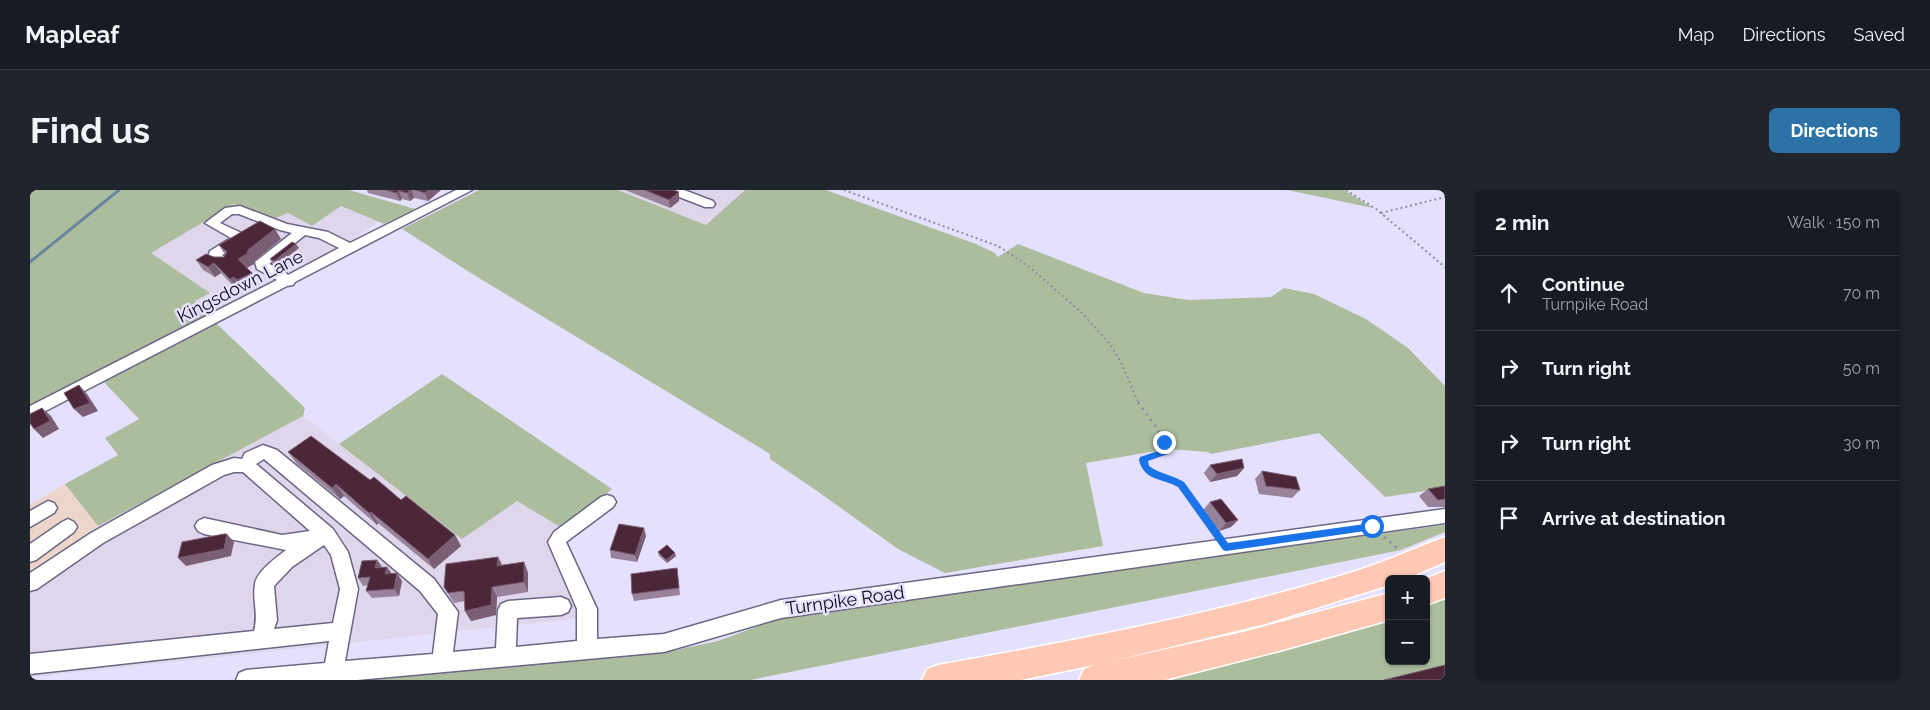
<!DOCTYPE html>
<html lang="en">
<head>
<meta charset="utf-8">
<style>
  :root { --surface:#171b24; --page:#20242c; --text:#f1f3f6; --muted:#9ea1a6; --line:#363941; --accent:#2c72a7 }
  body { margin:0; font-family:Raleway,sans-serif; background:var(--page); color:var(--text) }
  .controls { position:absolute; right:15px; bottom:15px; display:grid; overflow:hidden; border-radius:8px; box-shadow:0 1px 4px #0004 }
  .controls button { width:45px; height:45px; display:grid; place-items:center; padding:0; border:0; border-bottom:1px solid var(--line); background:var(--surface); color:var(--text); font:25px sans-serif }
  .stop { position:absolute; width:15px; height:15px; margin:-11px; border:4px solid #1a73e8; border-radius:50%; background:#fff }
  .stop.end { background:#1a73e8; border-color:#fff; box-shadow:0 1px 5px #0008 }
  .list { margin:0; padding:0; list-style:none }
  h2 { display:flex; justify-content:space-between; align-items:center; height:65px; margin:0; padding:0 20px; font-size:21px }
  h2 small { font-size:16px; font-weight:400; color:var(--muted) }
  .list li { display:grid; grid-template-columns:32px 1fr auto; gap:15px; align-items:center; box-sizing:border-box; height:75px; padding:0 20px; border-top:1px solid var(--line) }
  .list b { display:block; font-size:19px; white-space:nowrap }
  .list p { margin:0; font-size:16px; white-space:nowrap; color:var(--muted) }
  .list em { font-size:16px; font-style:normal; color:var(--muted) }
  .icon { flex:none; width:28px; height:28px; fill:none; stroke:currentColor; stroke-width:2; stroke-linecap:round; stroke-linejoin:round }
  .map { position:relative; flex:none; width:1415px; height:490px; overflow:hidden; border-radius:8px }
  header { display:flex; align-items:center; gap:30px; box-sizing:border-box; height:70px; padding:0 25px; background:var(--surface); border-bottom:1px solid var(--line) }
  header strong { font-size:24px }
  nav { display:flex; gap:28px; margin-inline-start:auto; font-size:18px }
  .intro { display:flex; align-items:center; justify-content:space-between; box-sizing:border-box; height:120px; padding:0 30px }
  h1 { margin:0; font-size:35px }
  .button { padding:12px 22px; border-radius:8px; background:var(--accent); color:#fff; font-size:18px; font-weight:700 }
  main { display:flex; gap:30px; padding:0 30px }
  aside { flex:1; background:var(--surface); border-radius:8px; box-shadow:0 1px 4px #0004 }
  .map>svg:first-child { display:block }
  .commercial { fill:#edd5cb }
  .industrial { fill:#dfd6eb }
  .green { fill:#acbd9e }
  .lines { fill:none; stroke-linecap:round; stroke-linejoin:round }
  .stream { stroke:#6a859f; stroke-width:3 }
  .minor-casing { stroke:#6b6684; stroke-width:3 }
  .highway-casing { stroke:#fff; stroke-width:3 }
  .path-far1 { stroke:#908da3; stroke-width:2; stroke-dasharray:2 3; stroke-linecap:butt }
  .path { stroke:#908da3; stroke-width:2.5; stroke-dasharray:2.5 4.5; stroke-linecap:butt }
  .minor { fill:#fff; fill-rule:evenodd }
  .highway { fill:#fec8b5; fill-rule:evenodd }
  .wall { fill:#98839b }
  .shaded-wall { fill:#7a5e74 }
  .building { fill:#4c2639; stroke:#7a5e74 }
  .route { fill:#1a73e8 }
  .labels { text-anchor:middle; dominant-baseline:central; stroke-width:5; stroke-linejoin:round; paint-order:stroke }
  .street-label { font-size:18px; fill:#0f0d19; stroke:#e4e0fd }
</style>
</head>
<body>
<header>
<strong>Mapleaf</strong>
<nav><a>Map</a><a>Directions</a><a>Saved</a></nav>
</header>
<div class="intro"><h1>Find us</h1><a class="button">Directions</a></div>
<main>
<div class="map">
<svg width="1415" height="490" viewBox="0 0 1415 490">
  <rect width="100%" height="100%" fill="#e4e0fd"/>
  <polygon class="commercial" points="35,294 68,336 0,383 0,315"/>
  <g class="industrial">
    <polygon points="588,0 715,0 676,35"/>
    <polygon points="204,14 244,29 258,23 282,36 311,16 348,32 304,63 180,127 165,111 180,104 121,63"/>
    <polygon points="273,226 432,349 487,311 532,338 518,348 542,391 553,428 0,487 0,383 68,336"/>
  </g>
  <g class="green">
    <polygon points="0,0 319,0 385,19 354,34 311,16 282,36 258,23 244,29 204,14 121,63 180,103 165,111 180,127 0,218"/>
    <polygon points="449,0 588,0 676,35 715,0 796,0 946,54 965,63 968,67 988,54 1114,103 1158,110 1241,107 1254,98 1284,104 1336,129 1378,158 1415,196 1415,298 1355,307 1289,243 1181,264 1178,262 1138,259 1056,273 1073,356 915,383 868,359 787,301 740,269 740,264 444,85 372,39"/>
    <polygon points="1257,0 1314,0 1343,18"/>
    <polygon points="186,133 275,218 273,226 68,336 35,294 88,265 75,248 109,229 72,190"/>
    <polygon points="412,184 582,299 532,338 487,311 432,349 309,254"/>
    <polygon points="1415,335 1415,342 1371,360 720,490 337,490 631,463 688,451 753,427 1211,362"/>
    <polygon points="1415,407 1415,481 1376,490 1124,490 1359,428 1359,471 1396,471 1396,415"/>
  </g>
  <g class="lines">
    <polyline class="stream" points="0,72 89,0"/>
    <g class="minor-casing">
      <g id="minor">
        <path d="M426 0H442L265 92 263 95 257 96 0 229V216L247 90 227 79 225 72 262 43 250 40 209 24H202L190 33 218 46 219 49 192 65 202 73 200 76C192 78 183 74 178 67L180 61 201 48 175 33 195 18 210 16 257 34 298 42 320 53ZM275 45 289 48 309 58 258 85 253 80 239 74Z"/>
        <polygon points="637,0 654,0 683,11 685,14 683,17 675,17 639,3"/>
        <path d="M233 255 247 260 404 389 428 422 423 462 466 458 468 420 471 414 478 411 531 407 538 410 541 416 538 422 531 425 487 428 486 457 547 451V419L518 352 524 342 571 307 577 305 583 307 586 312 583 317 536 352 567 419V449L634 444 751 410 1415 319V333L751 428 634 462 327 490H206L209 483 216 480 295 473 299 451 0 484V464L224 441C229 423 222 411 225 394 227 381 246 368 256 360L174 344 168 341 165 336 168 331 174 328 252 345 280 341 213 282H204L194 285 73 353 7 399 0 401V383L61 343 182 275 204 268 212 269 215 263ZM234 269 390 401 408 424 403 464 315 471 328 399 318 362 303 339 226 274ZM294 355 301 365 310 399 303 433 244 439 247 430 244 396 262 377Z"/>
        <polygon points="18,311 24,313 27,318 24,323 0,337 0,321"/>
        <polygon points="38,329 44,332 47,337 44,342 6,370 0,372 0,354 32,332"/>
      </g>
    </g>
    <g class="highway-casing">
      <g id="highway">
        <path d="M1415 347V372L1376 389H1359V395L1235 434 1078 472 1213 442 1359 403V430L1249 461 1135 490H1049L1054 479 1064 475 991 490H892L897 479 908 475C1049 450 1190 423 1326 381 1357 371 1385 358 1415 347Z"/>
        <polygon points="1415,381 1415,408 1396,415 1395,389"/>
      </g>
    </g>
    <g class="path-far1">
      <polyline points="814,0 968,56 998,76 1051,122 1079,153 1091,172 1109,214"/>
      <polyline points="1316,0 1346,19 1415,77"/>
      <polyline points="1351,23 1415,7"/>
    </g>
    <g class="path">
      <path d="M1108 212C1118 228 1134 242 1135 261L1113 270C1116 289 1134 284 1147 291 1163 301 1177 330 1188 345"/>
      <polyline points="1354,347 1369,360"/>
    </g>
    <use href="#minor" class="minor"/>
    <use href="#highway" class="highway"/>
  </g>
  <g class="wall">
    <polygon points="337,0 411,0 398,11 384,8 380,11 372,9 370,11 338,3"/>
    <polygon points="595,0 644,0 649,11 640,18"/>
    <polygon points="251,49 224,71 224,74 217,78 222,83 228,93 214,100 211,97 206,99 191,83 185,87 173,80 166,70 184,67 194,67 195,65 189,55"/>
    <polygon points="269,58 247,75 243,74 240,69"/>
    <polygon points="258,262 340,290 425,345 431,356 404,379 348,333 347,335 314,306 310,309 267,274"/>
    <polygon points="1180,275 1214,278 1207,286 1180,292 1174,283"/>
    <polygon points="1232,281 1270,300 1262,308 1229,304 1225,289"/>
    <polygon points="1415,296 1415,317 1398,317 1389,306 1398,299"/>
    <polygon points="1180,312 1208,330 1201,337 1189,341 1173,320"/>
    <polygon points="616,346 607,372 581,368 580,360"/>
    <polygon points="628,362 646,366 637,373 629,366"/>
    <polygon points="468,367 472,375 494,372 498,383 498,402 467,407 466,425 441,431 435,421 435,411 424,413 414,397"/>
    <polygon points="347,370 352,377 357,377 362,384 372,391 369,406 342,408 336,401 338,395 333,396 328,388"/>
    <polygon points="647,378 650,405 604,411 602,404"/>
  </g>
  <g class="shaded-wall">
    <polygon points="380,0 382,0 384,8 380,11 377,3"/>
    <polygon points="398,0 411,0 398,11 395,3"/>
    <polygon points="369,1 372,9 370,11 366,3"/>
    <polygon points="649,2 649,11 640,18 639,10"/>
    <polygon points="245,39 251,49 224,71 224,74 214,79 208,69 218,60"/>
    <polygon points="266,54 269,58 247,75 244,71"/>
    <polygon points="184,73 191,83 185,87 178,77"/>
    <polygon points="222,83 228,93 214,100 207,90"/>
    <polygon points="204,87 211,97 206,99 200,89"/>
    <polygon points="49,195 57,204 68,221 53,227 44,219"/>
    <polygon points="12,218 21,226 29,239 13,248 4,239"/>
    <polygon points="1214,278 1207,286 1180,292 1187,284"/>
    <polygon points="306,294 314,306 310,309 302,298"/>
    <polygon points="341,322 348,333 347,335 339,323"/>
    <polygon points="1208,330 1201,337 1189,341 1196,333"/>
    <polygon points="614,338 616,346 607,372 605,365"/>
    <polygon points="197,344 204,352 201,366 156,376 148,368"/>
    <polygon points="425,345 431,356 404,379 398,369"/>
    <polygon points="645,363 646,366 637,373 636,370"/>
    <polygon points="468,367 473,377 467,376"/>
    <polygon points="347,370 352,377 345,378"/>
    <polygon points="494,372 498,383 498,402 494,392"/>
    <polygon points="357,377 362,384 355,384"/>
    <polygon points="367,383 372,391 369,406 364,399"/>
    <polygon points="462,397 467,407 466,425 441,431 435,421"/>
  </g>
  <g class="building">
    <polygon points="356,0 380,0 377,3 369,1 366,3"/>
    <polygon points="385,0 398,0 395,3"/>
    <polygon points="615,0 644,0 649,2 639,10"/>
    <polygon points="230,31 245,39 218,60 217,64 208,69 222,83 207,90 204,87 200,89 184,73 178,77 166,70 176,64 184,67 194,67 197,62 189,55"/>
    <polygon points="262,52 266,54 244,71 240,69"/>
    <polygon points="49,195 60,213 44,219 34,203"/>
    <polygon points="12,218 20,231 4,239 0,233 0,224"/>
    <polygon points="281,246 340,290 344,287 371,310 376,306 425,345 398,369 341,322 339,323 306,294 302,298 258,262"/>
    <polygon points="1212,269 1214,278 1187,284 1180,275"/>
    <polygon points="1232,281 1266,287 1270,300 1236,296"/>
    <polygon points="1415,296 1415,309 1408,310 1398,299"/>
    <polygon points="1191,309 1208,330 1196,333 1180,312"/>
    <polygon points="589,334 614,338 605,365 580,360"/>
    <polygon points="194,344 197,344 194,359 148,368 152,352"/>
    <polygon points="637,355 645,363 636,370 628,362"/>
    <polygon points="468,367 467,376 494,372 494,392 462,397 461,415 435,421 434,401 418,403 414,397 416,374"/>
    <polygon points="347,370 345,378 357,377 355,384 367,383 364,399 336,401 340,387 328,388 332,371"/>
    <polygon points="647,378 649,398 602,404 601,384"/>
    <polygon points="1415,475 1415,490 1354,490"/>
  </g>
  <path class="route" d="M1134 248 1138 252V264L1118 271 1119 276C1130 284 1143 285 1154 292L1198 353 1342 333 1346 336 1342 340 1196 361 1193 360 1148 297C1132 288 1114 291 1109 270L1110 267 1131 260 1130 252Z"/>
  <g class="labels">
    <g class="street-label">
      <text transform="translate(210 96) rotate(-27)">Kingsdown Lane</text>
      <text transform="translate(815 410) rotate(-8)">Turnpike Road</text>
    </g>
  </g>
</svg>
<div class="controls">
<button>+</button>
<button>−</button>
</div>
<div class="stop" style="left:1342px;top:336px"></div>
<div class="stop end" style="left:1134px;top:252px"></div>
</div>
<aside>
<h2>2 min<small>Walk · 150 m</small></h2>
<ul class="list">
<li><svg class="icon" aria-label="ahead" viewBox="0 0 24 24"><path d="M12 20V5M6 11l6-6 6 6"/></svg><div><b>Continue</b><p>Turnpike Road</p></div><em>70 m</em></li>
<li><svg class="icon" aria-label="right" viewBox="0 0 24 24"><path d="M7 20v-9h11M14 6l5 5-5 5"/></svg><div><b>Turn right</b></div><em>50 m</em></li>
<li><svg class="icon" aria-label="right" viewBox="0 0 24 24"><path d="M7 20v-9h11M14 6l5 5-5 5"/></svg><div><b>Turn right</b></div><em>30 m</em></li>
<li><svg class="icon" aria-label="arrive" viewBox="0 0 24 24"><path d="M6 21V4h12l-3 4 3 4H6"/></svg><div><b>Arrive at destination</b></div></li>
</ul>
</aside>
</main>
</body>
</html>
